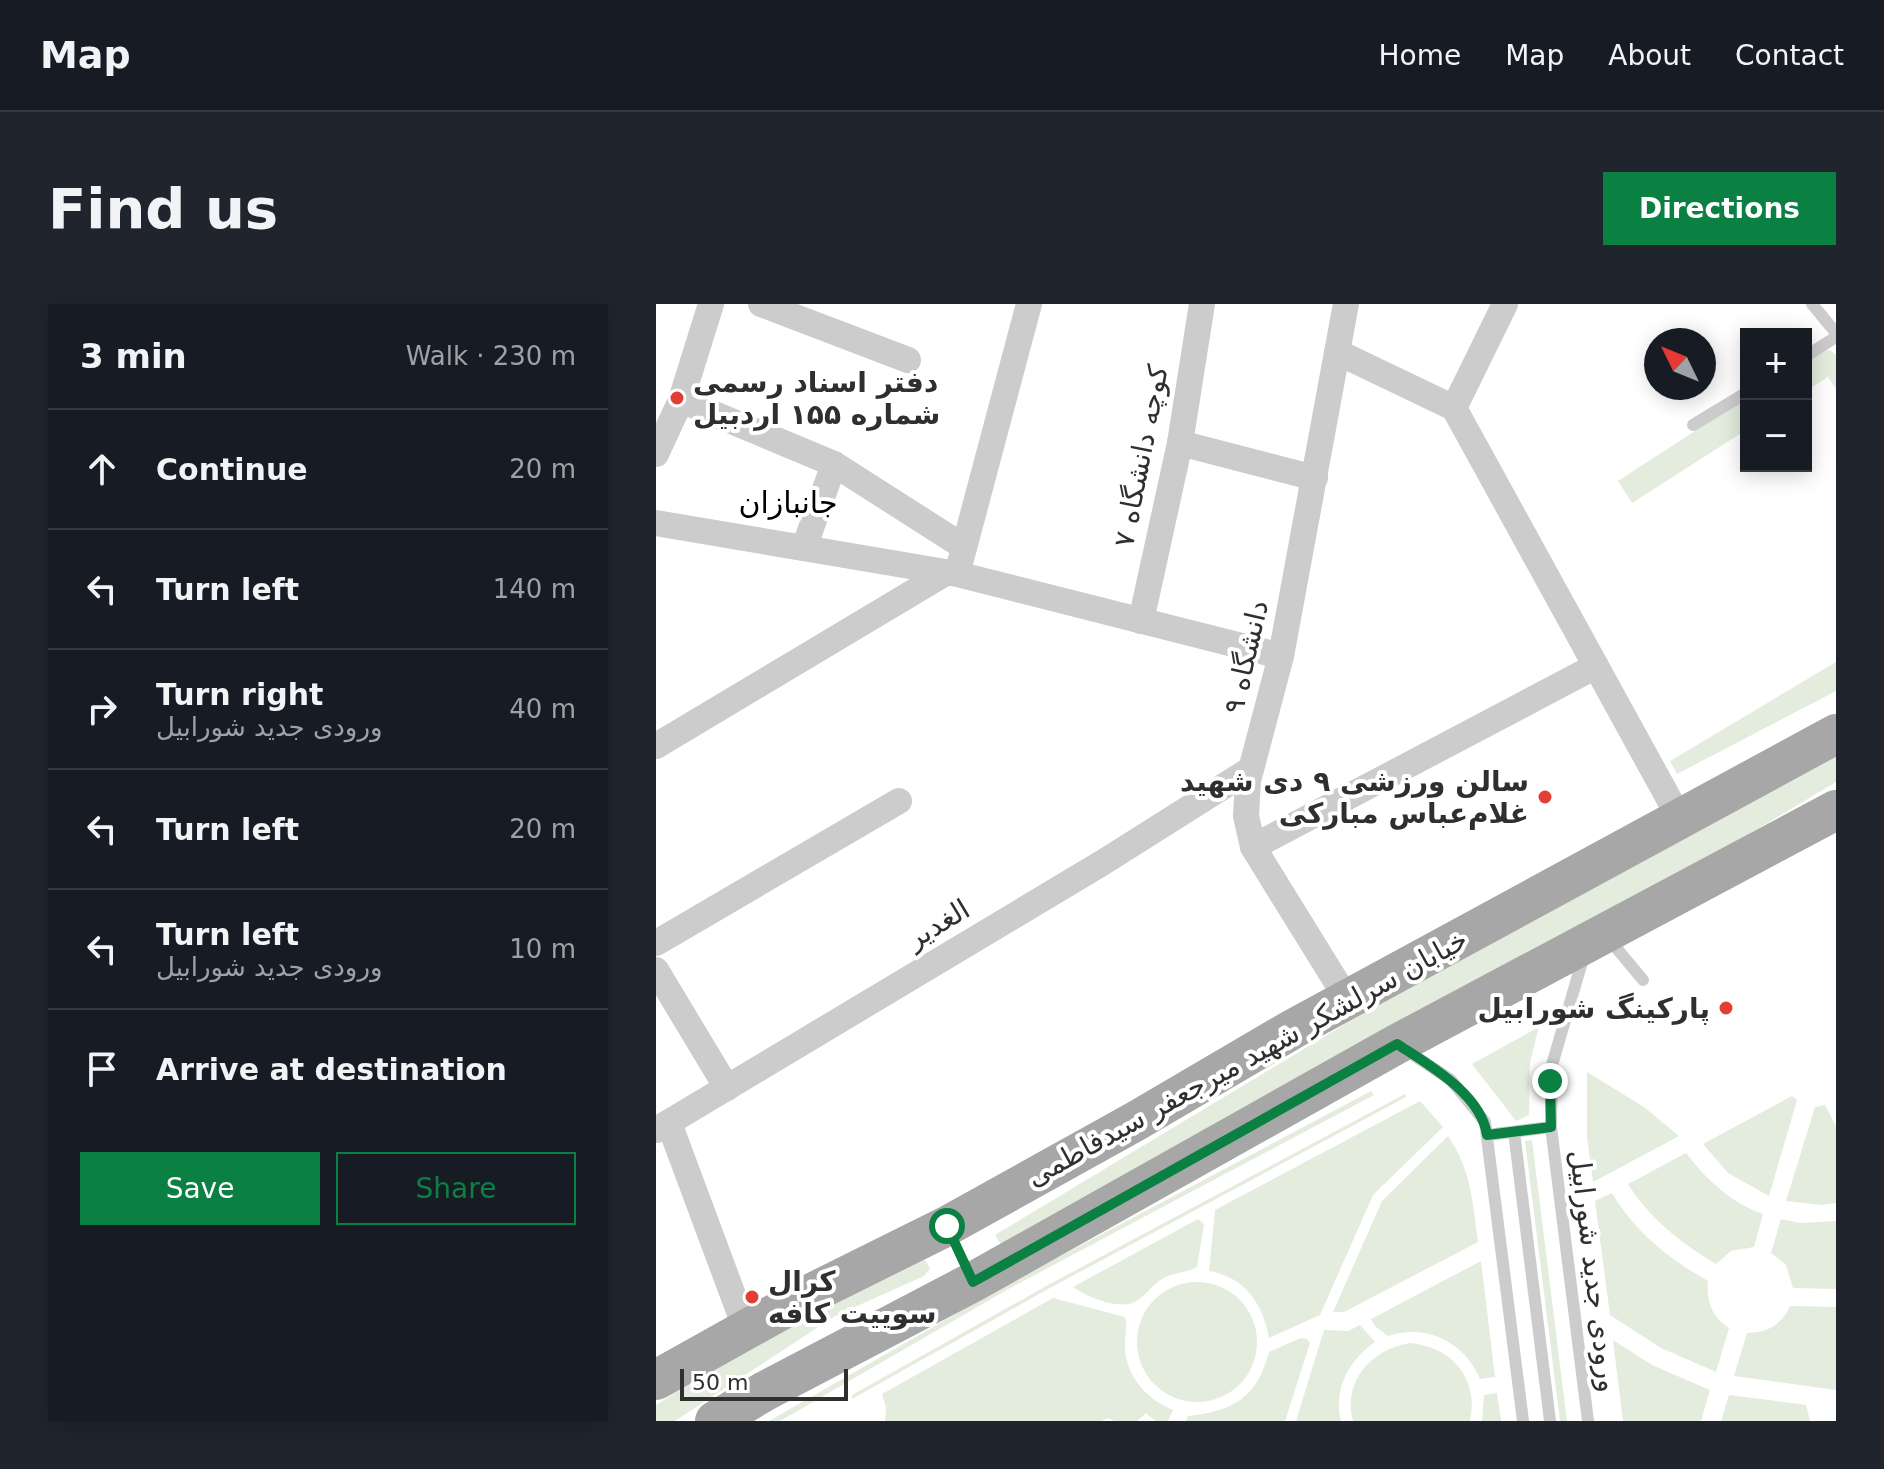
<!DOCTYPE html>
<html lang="en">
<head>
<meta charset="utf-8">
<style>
  :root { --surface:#171b24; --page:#20242c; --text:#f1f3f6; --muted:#9ea1a6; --line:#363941; --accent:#0b8043 }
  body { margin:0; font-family:"DejaVu Sans","Noto Naskh Arabic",sans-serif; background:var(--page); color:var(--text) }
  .controls { position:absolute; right:24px; top:24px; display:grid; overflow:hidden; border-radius:0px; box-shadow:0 4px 20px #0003 }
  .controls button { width:72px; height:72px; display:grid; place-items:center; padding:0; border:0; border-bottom:2px solid var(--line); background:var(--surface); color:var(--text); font:40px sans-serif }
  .compass { position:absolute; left:988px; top:24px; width:72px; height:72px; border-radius:50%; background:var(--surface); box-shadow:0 4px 20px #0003; rotate:313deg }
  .scale { position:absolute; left:24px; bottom:20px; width:168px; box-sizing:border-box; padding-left:8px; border:4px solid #2f2f2f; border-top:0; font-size:22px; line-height:28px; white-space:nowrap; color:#2f2f2f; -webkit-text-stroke:6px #fff; paint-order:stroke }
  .stop { position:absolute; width:24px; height:24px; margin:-18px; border:6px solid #0b8043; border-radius:50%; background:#fff }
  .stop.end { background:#0b8043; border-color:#fff; box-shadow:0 2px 8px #0008 }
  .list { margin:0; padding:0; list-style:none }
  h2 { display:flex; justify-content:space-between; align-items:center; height:104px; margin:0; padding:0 32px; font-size:34px }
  h2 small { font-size:26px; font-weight:400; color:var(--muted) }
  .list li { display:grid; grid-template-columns:52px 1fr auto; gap:24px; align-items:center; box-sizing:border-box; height:120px; padding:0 32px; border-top:2px solid var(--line) }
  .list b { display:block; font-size:30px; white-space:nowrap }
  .list p { margin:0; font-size:26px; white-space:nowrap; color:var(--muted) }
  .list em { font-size:26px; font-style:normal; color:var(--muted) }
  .actions { display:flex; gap:16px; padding:24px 32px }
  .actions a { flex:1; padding:18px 0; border:2px solid var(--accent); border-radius:0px; text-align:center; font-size:28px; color:var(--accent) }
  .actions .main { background:var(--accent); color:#fff }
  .icon { flex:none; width:44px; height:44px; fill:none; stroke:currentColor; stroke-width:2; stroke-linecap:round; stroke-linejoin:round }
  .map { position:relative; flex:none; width:1180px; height:1117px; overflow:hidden; border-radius:0px }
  header { display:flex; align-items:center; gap:48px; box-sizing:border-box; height:112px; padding:0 40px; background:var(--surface); border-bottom:2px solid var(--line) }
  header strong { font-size:38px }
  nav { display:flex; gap:44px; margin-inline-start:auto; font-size:28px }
  .intro { display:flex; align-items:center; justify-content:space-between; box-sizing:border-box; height:192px; padding:0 48px }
  h1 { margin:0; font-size:56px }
  .button { padding:20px 36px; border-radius:0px; background:var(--accent); color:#fff; font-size:28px; font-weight:700 }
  main { display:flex; gap:48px; padding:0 48px }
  aside { flex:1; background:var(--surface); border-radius:0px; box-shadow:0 4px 20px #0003 }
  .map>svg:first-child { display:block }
  .green { fill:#e3ecdd }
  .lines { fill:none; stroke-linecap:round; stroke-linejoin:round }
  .service { stroke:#ccc; stroke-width:12 }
  .minor { stroke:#ccc; stroke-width:26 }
  .primary { stroke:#a7a7a7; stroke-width:40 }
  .route { stroke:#0b8043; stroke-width:10 }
  .poi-dot { fill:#e33e33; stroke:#fff; stroke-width:3 }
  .labels { text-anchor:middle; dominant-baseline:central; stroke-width:8; stroke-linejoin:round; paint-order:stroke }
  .poi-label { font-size:28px; font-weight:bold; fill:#2f2f2f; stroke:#fff; text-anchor:start }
  .street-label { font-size:28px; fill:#2f2f2f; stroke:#fff }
  .neighbourhood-label { font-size:30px; fill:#000; stroke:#fff }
</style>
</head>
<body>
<header>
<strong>Map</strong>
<nav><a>Home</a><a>Map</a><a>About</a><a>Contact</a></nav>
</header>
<div class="intro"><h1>Find us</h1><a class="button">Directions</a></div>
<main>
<aside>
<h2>3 min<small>Walk · 230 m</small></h2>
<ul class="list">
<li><svg class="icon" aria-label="ahead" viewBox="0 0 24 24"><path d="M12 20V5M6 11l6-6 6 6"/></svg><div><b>Continue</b></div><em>20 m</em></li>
<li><svg class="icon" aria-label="left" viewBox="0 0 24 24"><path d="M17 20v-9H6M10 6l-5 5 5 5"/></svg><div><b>Turn left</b></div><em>140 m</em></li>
<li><svg class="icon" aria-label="right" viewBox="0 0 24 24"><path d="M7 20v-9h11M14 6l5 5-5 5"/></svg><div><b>Turn right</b><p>ورودی جدید شورابیل</p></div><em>40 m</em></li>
<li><svg class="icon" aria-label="left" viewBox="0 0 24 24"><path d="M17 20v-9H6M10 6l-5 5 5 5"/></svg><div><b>Turn left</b></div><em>20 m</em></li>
<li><svg class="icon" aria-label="left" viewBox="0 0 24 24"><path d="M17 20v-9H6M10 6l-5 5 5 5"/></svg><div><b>Turn left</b><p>ورودی جدید شورابیل</p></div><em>10 m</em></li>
<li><svg class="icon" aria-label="arrive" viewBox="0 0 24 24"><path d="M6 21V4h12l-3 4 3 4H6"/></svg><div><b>Arrive at destination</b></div></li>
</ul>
<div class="actions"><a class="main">Save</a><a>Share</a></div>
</aside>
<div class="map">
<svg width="1180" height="1117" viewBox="0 0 1180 1117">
  <rect width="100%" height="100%" fill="#fff"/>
  <g class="green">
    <polygon points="1174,46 1180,51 1180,85 1172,73 1150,87 1150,55 1163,47"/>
    <polygon points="1090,94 1090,126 976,199 962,177"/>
    <polygon points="1180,358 1180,387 1021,470 1014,457"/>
    <polygon points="1180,451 1180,478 1003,584 349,947 339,931 696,716"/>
    <polygon points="883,723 874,758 873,811 860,817 816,760"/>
    <polygon points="931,768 988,803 1023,832 937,878 931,833"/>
    <polygon points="715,787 718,791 356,983 124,1117 113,1117 354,979"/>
    <polygon points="749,790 750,793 394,984 196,1095 196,1091 392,981"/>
    <polygon points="1136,792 1141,796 1113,892 1072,869 1047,840"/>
    <path d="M764 797 787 823 717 891 664 1011 613 1034C607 1000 589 973 553 967L559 906Z"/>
    <polygon points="1169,801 1180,822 1180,899 1166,901 1130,897 1159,803"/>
    <path d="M792 832C815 865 817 900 822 938L688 1008H677L726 897Z"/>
    <polygon points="876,836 911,1117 904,1117 869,837"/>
    <path d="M1030 849C1051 876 1075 899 1107 910L1098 943 1075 947 1060 960C1025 939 994 915 972 880Z"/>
    <path d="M956 889C979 928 1013 955 1052 977 1050 997 1056 1013 1073 1024L1060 1068 1005 1044 954 1011 939 897Z"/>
    <path d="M542 915 548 920 541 963C531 969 517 968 506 975 496 981 491 990 482 996 466 1008 431 993 417 983Z"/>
    <polygon points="1125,915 1144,919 1180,917 1180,985 1137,984 1130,961 1115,949"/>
    <polygon points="263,954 270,957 274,965 268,972 179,1012 19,1117 0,1117 0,1101 112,1030"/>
    <path d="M825 957 839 1073 824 1075C809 1038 770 1019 732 1032L719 1022 715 1015Z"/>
    <circle cx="541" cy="1038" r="60"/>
    <path d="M397 994 469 1013C472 1023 468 1034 469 1045 471 1074 491 1095 517 1106L512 1117H499L490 1109 481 1117H458L453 1114 445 1117H229L230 1104 226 1090Z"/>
    <path d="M1134 1002 1180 1003V1086L1078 1072 1091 1029C1110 1029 1126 1021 1134 1002Z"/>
    <path d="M704 1021 719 1038C693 1056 677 1085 685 1117H640L668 1026 692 1027Z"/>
    <path d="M645 1034 651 1035 654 1039 629 1117H530L532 1112C577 1107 601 1094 613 1048Z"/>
    <polygon points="957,1036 996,1061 1054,1086 1045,1117 967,1117"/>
    <path d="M754 1039C796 1043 823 1074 814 1117H697C686 1077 716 1045 754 1039Z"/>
    <polygon points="841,1089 845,1117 826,1117 828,1091"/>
    <polygon points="1073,1091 1150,1101 1154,1117 1065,1117"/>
  </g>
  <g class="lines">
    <g class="service">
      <polyline points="1156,0 1180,29"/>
      <polyline points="1150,52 1180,33"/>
      <polyline points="1037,121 1090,89"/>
      <polyline points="952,634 987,676"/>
      <polyline points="928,651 896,761 895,823 932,1117"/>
      <polyline points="747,744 795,776 829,818 867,1117"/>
      <polyline points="858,828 894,1117"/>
      <polyline points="831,831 895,823"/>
    </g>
    <g class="minor">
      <polyline points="105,0 252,56"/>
      <polyline points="690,0 625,352 592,477 590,512 597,543 691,695"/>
      <polyline points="681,48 798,104 1024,515"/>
      <polyline points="25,96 178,160 308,243"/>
      <polyline points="798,104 849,0"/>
      <polyline points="524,139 659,174"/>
      <polyline points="0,150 25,96 55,0"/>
      <polyline points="0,219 301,270 625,352"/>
      <polyline points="148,244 178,160"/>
      <polyline points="304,259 373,0"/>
      <polyline points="485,317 524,139 546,0"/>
      <polyline points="0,442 291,268"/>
      <polyline points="597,543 940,362"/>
      <polyline points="0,639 243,497"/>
      <polyline points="0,666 71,784"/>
      <polyline points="13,819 90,1026"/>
      <polyline points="0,826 446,559 595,465"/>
    </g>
    <g class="primary">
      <polyline points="0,1076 154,990 291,922 480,817 637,725 1180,430"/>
      <polyline points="59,1117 109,1087 317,978 741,740 1180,506"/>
    </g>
  </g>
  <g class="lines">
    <path class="route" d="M291 922 317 978 741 740C773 761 825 790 831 831L895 823 894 777"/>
  </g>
  <g class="poi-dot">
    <circle cx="21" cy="94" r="8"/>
    <circle cx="889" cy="493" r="8"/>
    <circle cx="1070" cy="704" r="8"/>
    <circle cx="96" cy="993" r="8"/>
  </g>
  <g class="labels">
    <g class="poi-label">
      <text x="37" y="78">دفتر اسناد رسمی<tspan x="37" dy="32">شماره ۱۵۵ اردبیل</tspan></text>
      <text x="873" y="477" text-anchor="end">سالن ورزشی ۹ دی شهید<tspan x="873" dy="32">غلام‌عباس مبارکی</tspan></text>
      <text x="1054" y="704" text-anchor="end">پارکینگ شورابیل</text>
      <text x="112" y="977">کرال<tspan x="112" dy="32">سوییت کافه</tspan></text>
    </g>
    <g class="street-label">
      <text transform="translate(485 152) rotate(-79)">کوچه دانشگاه ۷</text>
      <text transform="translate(590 353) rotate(-77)">دانشگاه ۹</text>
      <text transform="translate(282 620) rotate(-31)">الغدیر</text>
      <text transform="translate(591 754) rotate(-29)">خیابان سرلشکر شهید میرجعفر سیدفاطمی</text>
      <text transform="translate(938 967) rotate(83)">ورودی جدید شورابیل</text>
    </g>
    <g class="neighbourhood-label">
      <text x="132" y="198">جانبازان</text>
    </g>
  </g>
</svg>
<div class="controls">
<button>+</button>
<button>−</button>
</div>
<svg class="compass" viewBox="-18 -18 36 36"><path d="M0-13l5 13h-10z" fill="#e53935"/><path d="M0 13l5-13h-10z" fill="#9ea1a6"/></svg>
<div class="scale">50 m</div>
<div class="stop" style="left:291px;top:922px"></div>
<div class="stop end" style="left:894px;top:777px"></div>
</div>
</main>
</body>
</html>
